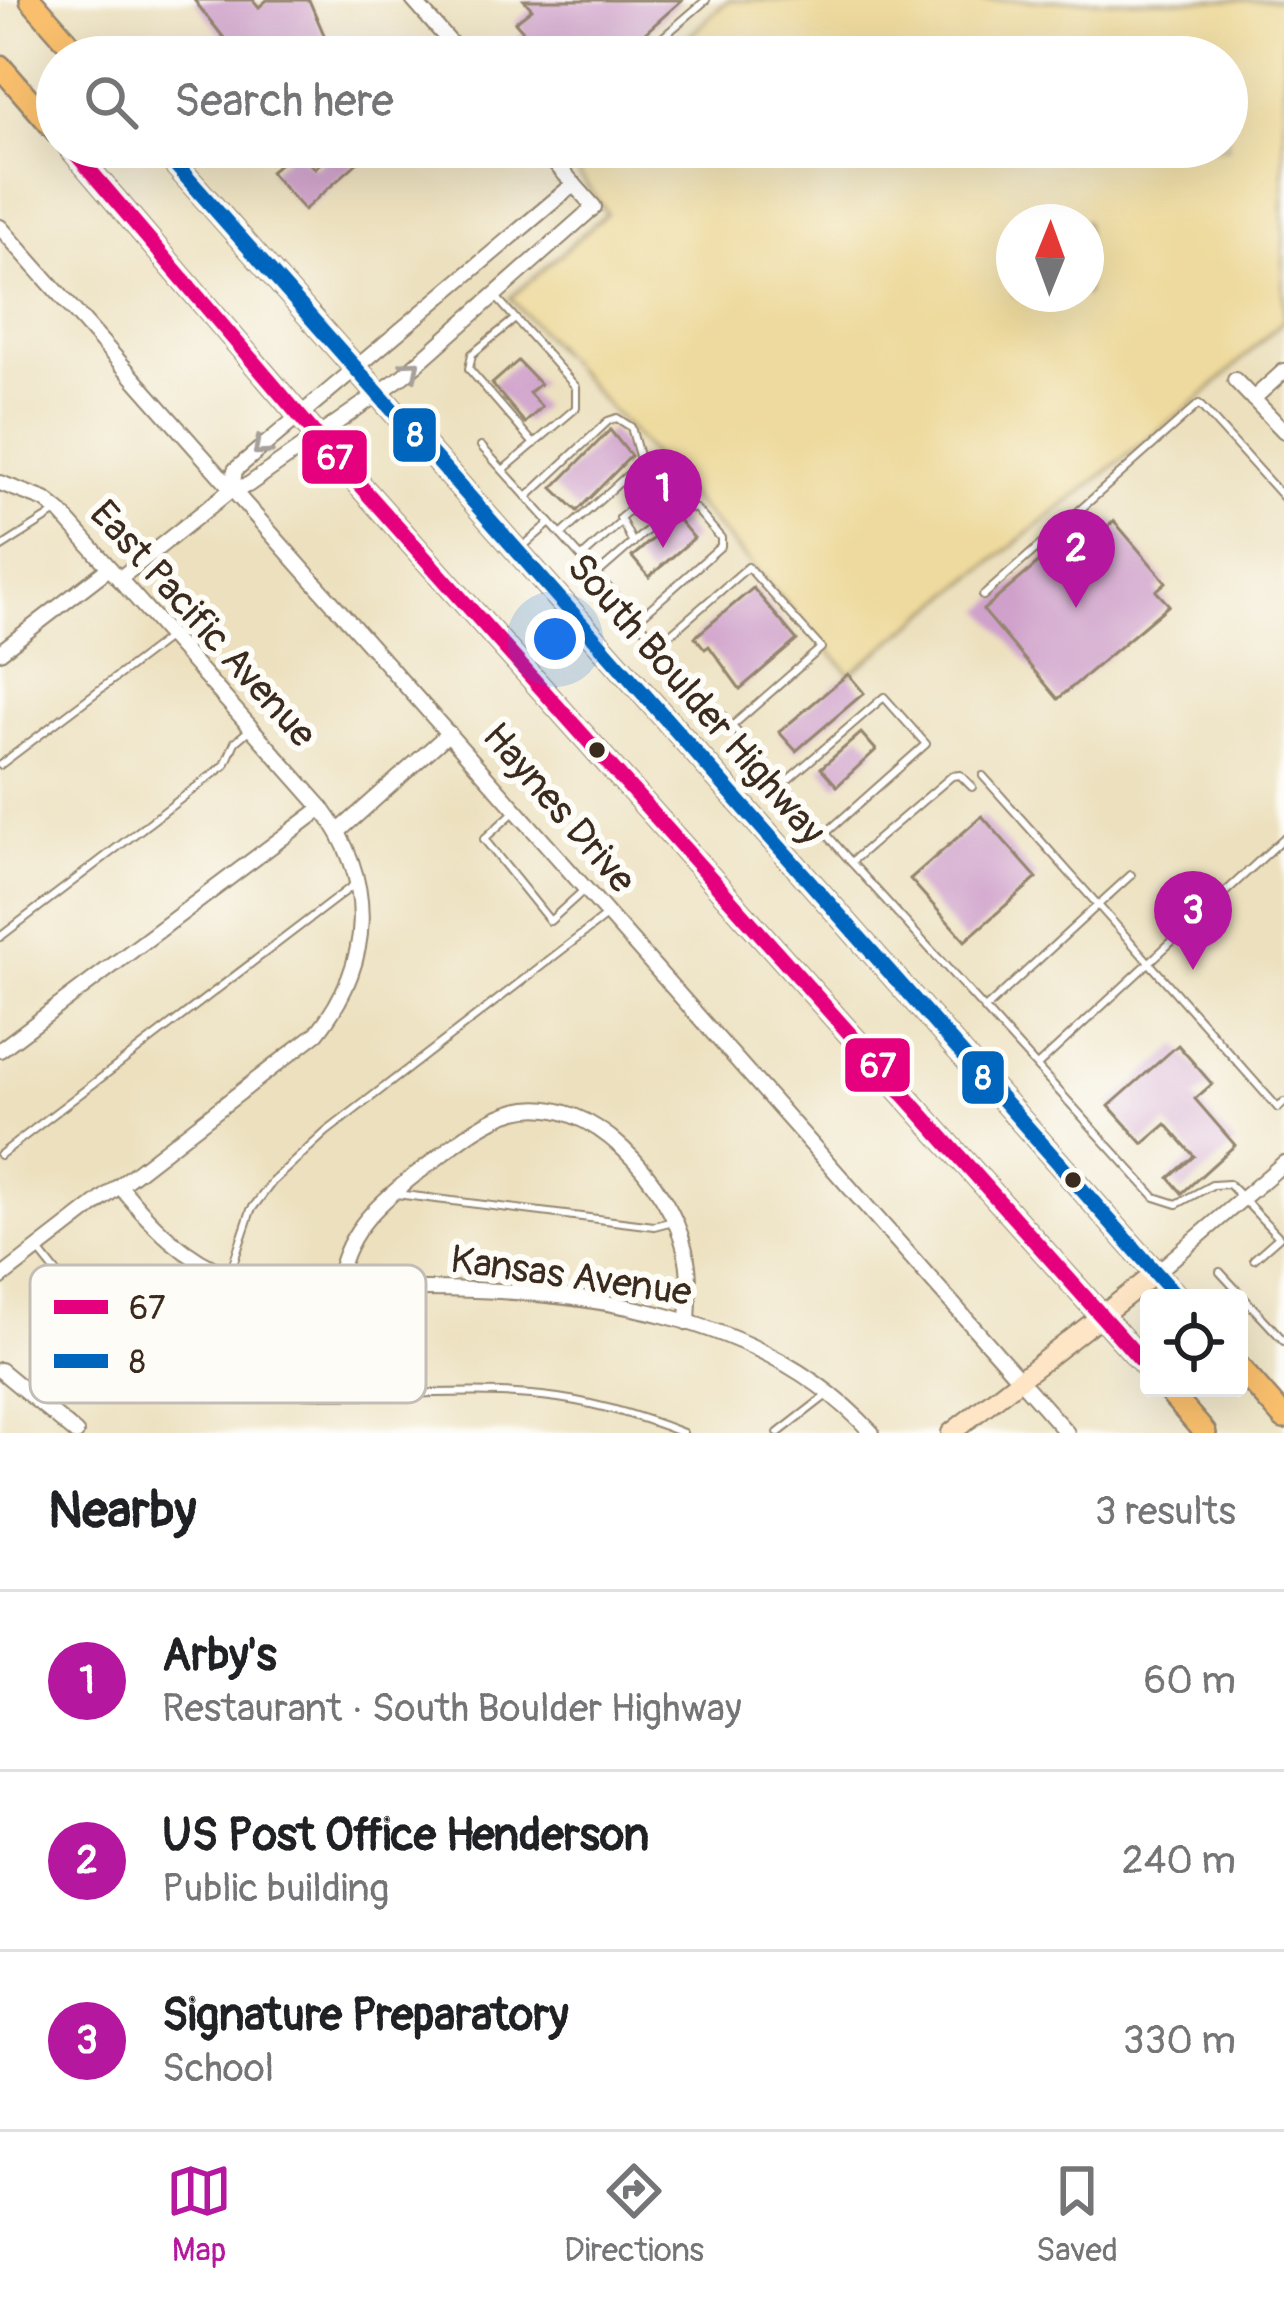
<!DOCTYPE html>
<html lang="en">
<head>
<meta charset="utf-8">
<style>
  :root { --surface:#fff; --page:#f2f2f2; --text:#202124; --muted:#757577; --line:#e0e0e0; --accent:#b5179e }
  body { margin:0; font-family:Pangolin,sans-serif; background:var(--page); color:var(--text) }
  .controls { position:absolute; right:36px; bottom:36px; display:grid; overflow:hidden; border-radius:12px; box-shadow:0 12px 48px #0002 }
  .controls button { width:108px; height:108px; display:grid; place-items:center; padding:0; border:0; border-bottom:3px solid var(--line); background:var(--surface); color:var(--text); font:60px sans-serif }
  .compass { position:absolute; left:996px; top:204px; width:108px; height:108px; border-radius:50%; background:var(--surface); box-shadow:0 12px 48px #0002; rotate:1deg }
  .you { position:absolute; left:555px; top:639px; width:42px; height:42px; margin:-30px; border:9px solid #fff; border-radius:50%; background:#1a73e8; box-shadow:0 0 0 18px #1a73e833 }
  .badge { display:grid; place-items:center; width:78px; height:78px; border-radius:50%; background:var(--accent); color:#fff; font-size:39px; font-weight:700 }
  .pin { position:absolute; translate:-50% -99px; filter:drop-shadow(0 3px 6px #0008) }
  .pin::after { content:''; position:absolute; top:63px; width:42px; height:36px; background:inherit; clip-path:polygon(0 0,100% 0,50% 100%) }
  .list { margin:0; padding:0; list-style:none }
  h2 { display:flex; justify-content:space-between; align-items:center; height:156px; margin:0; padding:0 48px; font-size:51px }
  h2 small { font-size:39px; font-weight:400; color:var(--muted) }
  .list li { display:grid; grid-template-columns:78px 1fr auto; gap:36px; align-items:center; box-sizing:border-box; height:180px; padding:0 48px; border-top:3px solid var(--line) }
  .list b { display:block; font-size:45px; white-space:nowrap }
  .list p { margin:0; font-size:39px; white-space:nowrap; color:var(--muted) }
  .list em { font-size:39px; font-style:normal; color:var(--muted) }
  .icon { flex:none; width:66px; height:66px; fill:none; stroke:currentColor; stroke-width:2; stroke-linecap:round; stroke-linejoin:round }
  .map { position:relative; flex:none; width:1284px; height:1433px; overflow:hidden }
  .search { position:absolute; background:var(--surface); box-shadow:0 12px 48px #0002; left:36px; right:36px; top:36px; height:132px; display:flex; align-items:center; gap:30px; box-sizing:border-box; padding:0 42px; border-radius:66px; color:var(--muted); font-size:45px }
  .sheet { height:696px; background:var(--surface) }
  nav { display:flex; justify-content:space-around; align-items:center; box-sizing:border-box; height:168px; border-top:3px solid var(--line); background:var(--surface); font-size:33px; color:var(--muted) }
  nav a { display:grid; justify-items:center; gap:6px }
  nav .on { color:var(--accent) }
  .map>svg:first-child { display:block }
  .sand { fill:#eeda9e; stroke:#94825e; stroke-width:3; fill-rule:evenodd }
  .building { fill:#cfa0ca }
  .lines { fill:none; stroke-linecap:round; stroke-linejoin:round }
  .lane-casing { stroke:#94856e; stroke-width:10 }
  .street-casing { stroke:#94856e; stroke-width:18 }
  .secondary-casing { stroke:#94856e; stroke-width:22 }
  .primary-casing { stroke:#94856e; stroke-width:26 }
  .lane { stroke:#fff; stroke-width:6 }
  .street { stroke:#fff; stroke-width:14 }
  .secondary { stroke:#fde5c5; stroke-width:18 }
  .primary { stroke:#f9bf6d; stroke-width:21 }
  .bus-1-casing { stroke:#fdfcf7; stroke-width:24 }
  .bus-2-casing { stroke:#fdfcf7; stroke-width:24 }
  .bus-1 { stroke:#e5007d; stroke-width:15 }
  .bus-2 { stroke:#0065bd; stroke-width:15 }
  .oneway { stroke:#a79f9a }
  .bus-dot { fill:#3b2a1e; stroke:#fdfcf7; stroke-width:4.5 }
  .labels { text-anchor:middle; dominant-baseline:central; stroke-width:12; stroke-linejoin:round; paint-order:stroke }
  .street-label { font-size:39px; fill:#3b2a1e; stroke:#fdfcf7 }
  .key { fill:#fdfcf7; stroke:#c3bdb6; stroke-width:3 }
  .key-label { font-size:33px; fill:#3b2a1e }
  .line-badge { stroke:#fdfcf7; stroke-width:4.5 }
  .badge-label { font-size:33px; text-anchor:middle; font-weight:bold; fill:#fff }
</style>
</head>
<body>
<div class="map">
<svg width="1284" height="1433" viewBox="0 0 1284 1433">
  <rect width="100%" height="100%" fill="#fdfcf7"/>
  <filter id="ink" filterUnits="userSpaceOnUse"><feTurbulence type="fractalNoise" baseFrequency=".00833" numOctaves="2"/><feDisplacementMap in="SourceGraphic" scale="24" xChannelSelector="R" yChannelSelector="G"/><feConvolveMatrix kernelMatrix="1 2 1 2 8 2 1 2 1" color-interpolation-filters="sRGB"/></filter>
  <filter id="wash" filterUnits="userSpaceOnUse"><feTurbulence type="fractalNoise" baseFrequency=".004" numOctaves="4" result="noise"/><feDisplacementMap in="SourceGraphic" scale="48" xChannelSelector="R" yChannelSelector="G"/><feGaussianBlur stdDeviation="2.7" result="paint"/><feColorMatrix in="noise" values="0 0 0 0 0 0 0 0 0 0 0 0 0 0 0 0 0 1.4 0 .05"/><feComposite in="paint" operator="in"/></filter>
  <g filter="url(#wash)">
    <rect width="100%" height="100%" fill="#ece0be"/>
    <path class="sand" d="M728 0H1284V320L1205 394 850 674 510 298 607 213 564 154 571 147H1227V57H667ZM1014 222H1086V294H1014Z"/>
    <g id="blocks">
      <g class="building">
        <polygon points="194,0 253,0 259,7 267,0 309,0 325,37 312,57 239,57"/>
        <polygon points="524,0 682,0 618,57 575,57 565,46 553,57 495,57 524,32 515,22 532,9"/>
        <polygon points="338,147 375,147 304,210 270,172 294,151 315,168"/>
        <polygon points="518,361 540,384 529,393 542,407 525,423 492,384"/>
        <polygon points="610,430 631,456 577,511 553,488"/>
        <polygon points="677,518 694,538 649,577 632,557"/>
        <polygon points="1088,521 1098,534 1114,521 1166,582 1156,591 1169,605 1058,699 983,610"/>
        <polygon points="753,588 797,640 740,689 709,646 705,649 695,637"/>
        <polygon points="848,674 864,693 796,751 779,732"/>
        <polygon points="861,733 876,750 837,786 821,768"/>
        <polygon points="982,816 1037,878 965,941 910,879"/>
        <polygon points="1178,1045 1212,1084 1195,1099 1235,1145 1182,1193 1169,1178 1194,1156 1166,1124 1143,1144 1109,1106"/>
      </g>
    </g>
  </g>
  <g filter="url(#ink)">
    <use href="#blocks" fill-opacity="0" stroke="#94856e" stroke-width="3"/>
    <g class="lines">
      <g class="lane-casing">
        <g id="lane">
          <polyline points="640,57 706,0"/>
          <polyline points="497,298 576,387 576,408 503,470"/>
          <polyline points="515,319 472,354 469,369 534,444"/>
          <polyline points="481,446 659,644"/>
          <polyline points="527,497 608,421 617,418 631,427 641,463 561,535"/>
          <polyline points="633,543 620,518 667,479 689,502"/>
          <polyline points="0,548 58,511"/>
          <polyline points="520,549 550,523"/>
          <polyline points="582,557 620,523"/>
          <polyline points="596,575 675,506 696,509 721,538 721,546 637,620"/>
          <polyline points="983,596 1199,404 1284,498"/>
          <polyline points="732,726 659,644 748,567 821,648 732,726 851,862"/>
          <polyline points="0,765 168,638"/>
          <polyline points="983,776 1098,905 1131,875"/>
          <polyline points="783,784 884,697 926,744 826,833"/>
          <polyline points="972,787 960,775 952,776 851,862 1155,1197 1177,1204 1212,1185 1229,1184 1279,1237 1254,1259"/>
          <polyline points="514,812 484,839 550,921 584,890"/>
          <polyline points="0,937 225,765 235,742 249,730"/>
          <polyline points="986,1008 1098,905 1278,1108 1284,1102"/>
          <polyline points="1037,1066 1284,838"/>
          <polyline points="0,1155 355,884"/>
          <polyline points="396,1194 654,1226 673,1221"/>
          <path d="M40 1252C61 1278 81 1306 107 1327 228 1431 398 1380 542 1396 590 1401 638 1415 683 1433"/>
          <polyline points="1220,1272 1284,1341"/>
          <polyline points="229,1276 251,1210 273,1181 326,1132 606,916"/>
          <polyline points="778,1433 827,1395"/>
        </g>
      </g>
      <g class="street-casing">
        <g id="street">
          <polyline points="413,0 463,57"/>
          <polyline points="0,227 1067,1433"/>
          <polyline points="1235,380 1284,431"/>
          <polyline points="1253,399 1284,371"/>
          <path d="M0 483 45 500 61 513 322 808C376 881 373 962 317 1033L0 1278"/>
          <polyline points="232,489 235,470 574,184"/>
          <polyline points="119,579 232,489 248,485 403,376 594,207 541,147"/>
          <polyline points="0,652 109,568"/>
          <polyline points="339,831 449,733"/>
          <polyline points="0,1050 322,808"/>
          <path d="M120 1186C151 1225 184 1259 232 1277 293 1300 360 1288 423 1289 580 1289 762 1312 872 1433"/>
          <polyline points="1156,1273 1284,1163"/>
          <path d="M337 1290C342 1236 375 1206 416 1174 448 1151 478 1121 516 1111 591 1091 670 1185 685 1250 691 1274 689 1298 688 1323"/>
          <polyline points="0,1370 76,1433"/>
        </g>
      </g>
      <g class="secondary-casing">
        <polyline id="secondary" points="951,1433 1156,1273"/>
      </g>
      <g class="primary-casing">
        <g id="primary">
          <polyline points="31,0 81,57"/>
          <polyline points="0,66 57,132"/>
          <polyline points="70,147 332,454 1149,1369"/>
          <polyline points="160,147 1178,1298"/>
          <polyline points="1239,1367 1284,1418"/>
          <polyline points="1166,1388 1205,1433"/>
        </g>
      </g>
      <use href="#lane" class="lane"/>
      <use href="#street" class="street"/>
      <use href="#secondary" class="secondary"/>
      <use href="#primary" class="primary"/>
      <g class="bus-1-casing">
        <polyline id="bus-1" points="70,147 332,454 1149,1369"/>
      </g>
      <g class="bus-2-casing">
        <polyline id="bus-2" points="160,147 1178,1298"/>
      </g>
      <use href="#bus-1" class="bus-1"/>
      <use href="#bus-2" class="bus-2"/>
    </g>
    <defs><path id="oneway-chevron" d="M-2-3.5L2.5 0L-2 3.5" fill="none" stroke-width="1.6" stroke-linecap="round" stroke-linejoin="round" transform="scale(3)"/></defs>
    <g class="oneway">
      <use href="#oneway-chevron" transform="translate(412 368) rotate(-40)"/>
      <use href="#oneway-chevron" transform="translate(261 448) rotate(139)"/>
    </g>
  </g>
  <g class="bus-dot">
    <circle cx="597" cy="750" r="10"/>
    <circle cx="1073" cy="1180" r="10"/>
  </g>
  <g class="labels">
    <g class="street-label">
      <text transform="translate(203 624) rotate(48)">East Pacific Avenue</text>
      <text transform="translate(696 699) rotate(49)">South Boulder Highway</text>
      <text transform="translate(559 808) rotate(49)">Haynes Drive</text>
      <text transform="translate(571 1276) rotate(8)">Kansas Avenue</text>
    </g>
  </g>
  <rect x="30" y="1265" width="396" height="138" rx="18" class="key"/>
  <rect x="54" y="1300" width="54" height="14" fill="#e5007d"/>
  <rect x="54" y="1354" width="54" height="14" fill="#0065bd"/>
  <g class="key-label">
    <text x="129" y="1319">67</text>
    <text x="129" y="1373">8</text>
  </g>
  <g class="line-badge">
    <rect x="391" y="406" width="47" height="58" rx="12" fill="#0065bd"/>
    <rect x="300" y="428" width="69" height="58" rx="12" fill="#e5007d"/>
    <rect x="843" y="1036" width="69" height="58" rx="12" fill="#e5007d"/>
    <rect x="960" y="1049" width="46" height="57" rx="12" fill="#0065bd"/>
  </g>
  <g class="badge-label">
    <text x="415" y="446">8</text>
    <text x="335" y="469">67</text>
    <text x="878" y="1077">67</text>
    <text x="983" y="1089">8</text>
  </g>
</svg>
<div class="controls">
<button><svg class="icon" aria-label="locate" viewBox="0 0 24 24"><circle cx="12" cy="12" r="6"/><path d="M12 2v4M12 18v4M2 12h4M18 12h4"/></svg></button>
</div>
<svg class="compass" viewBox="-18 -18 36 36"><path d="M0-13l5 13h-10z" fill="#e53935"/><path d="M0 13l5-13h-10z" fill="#757577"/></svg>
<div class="you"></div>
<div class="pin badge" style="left:663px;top:548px">1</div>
<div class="pin badge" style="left:1076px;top:608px">2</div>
<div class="pin badge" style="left:1193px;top:970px">3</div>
<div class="search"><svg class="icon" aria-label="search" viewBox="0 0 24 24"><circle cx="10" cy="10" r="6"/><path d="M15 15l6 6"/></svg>Search here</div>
</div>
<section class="sheet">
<h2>Nearby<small>3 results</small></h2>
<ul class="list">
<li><span class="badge">1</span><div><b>Arby's</b><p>Restaurant · South Boulder Highway</p></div><em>60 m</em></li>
<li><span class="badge">2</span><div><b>US Post Office Henderson</b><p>Public building</p></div><em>240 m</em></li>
<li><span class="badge">3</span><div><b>Signature Preparatory</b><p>School</p></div><em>330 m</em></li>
</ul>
</section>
<nav>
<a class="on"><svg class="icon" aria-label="map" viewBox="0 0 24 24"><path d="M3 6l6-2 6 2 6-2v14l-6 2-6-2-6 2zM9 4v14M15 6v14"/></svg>Map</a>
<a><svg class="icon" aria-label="directions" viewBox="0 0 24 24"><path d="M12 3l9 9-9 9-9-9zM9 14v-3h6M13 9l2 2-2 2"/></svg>Directions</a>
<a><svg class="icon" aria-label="saved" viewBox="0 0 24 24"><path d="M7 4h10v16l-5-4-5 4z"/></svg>Saved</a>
</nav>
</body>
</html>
